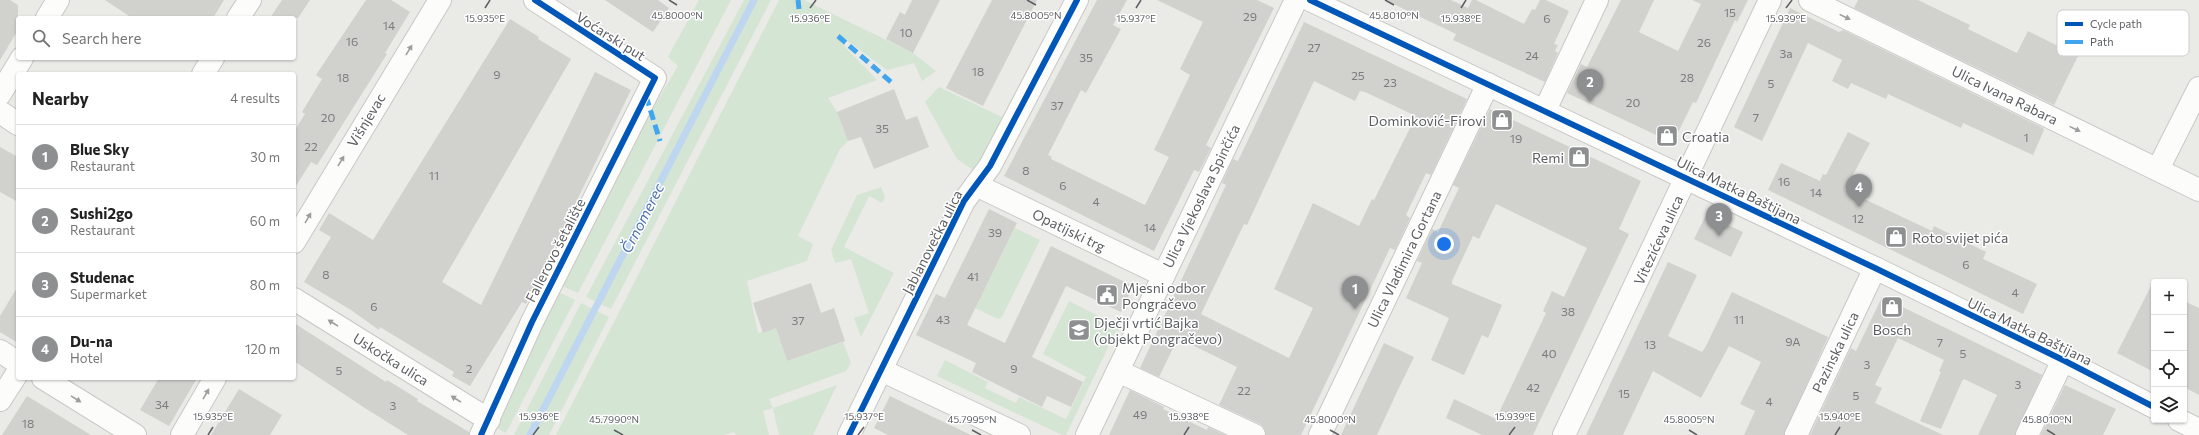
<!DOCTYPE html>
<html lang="en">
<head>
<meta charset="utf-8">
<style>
  :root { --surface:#fff; --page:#f2f2f2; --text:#222; --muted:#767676; --line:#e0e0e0; --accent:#8e8f90 }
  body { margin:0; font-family:Commissioner,sans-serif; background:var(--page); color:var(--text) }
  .controls { position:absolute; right:12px; bottom:12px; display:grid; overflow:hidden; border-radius:4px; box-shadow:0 1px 3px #0004 }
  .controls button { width:36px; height:36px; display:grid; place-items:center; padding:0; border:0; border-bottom:1px solid var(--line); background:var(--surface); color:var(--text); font:20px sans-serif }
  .you { position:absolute; left:1444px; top:244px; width:14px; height:14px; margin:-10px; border:3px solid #fff; border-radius:50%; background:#1a73e8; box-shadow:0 0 0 6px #1a73e833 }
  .badge { display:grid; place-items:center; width:26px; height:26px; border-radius:50%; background:var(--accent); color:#fff; font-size:13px; font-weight:700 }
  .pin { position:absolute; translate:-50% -33px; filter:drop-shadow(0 1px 2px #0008) }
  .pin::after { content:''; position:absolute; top:21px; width:14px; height:12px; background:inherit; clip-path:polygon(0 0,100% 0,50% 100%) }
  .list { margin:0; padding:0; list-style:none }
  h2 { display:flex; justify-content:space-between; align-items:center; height:52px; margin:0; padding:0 16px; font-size:17px }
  h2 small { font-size:13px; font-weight:400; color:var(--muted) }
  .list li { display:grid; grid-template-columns:26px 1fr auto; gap:12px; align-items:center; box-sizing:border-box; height:64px; padding:0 16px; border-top:1px solid var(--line) }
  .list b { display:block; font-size:15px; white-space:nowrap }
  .list p { margin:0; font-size:13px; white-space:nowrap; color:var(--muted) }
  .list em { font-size:13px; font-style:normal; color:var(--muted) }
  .icon { flex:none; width:22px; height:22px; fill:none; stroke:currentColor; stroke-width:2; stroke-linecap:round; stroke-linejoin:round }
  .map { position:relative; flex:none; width:2199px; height:435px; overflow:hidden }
  .search { position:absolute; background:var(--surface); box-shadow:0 1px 3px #0004; left:16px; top:16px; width:280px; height:44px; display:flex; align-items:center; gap:10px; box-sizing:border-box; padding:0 14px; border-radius:4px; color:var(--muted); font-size:15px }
  .panel { position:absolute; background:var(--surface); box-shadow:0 1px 3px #0004; left:16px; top:72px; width:280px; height:308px; border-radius:4px }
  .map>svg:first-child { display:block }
  .green { fill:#d5e5d4 }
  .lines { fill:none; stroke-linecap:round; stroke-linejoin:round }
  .stream { stroke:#bed6f0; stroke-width:7 }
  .building { fill:#d1d1ce; fill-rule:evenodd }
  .minor-casing { stroke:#c8c8c7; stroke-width:24 }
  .minor { stroke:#fcfcfb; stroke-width:22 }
  .quiet { stroke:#40a5ee; stroke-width:5; stroke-dasharray:10 5; stroke-linecap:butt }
  .cycleway-casing { stroke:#fff; stroke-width:8 }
  .cycleway { stroke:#0057b8; stroke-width:6 }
  .oneway { fill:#9c9d9f }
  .ticks { fill:none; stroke:#5c5e62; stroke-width:1.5 }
  .labels { text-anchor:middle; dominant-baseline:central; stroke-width:3; stroke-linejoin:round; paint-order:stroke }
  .number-label { font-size:12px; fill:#7a7c7e }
  .street-label { font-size:14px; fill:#5c5e62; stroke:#fff }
  .poi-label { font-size:14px; fill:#5c5e62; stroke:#fff; text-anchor:start }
  .water-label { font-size:15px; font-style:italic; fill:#4d73ae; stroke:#fff }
  .key { fill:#fff; stroke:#cecfd0; stroke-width:1 }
  .key-label { font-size:11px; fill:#5c5e62 }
  .ticks-label { font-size:10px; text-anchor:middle; fill:#5c5e62; stroke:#fff; stroke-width:3; stroke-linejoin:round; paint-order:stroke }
</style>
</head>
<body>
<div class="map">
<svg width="2199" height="435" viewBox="0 0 2199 435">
  <rect width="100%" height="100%" fill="#eaeae6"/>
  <g class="green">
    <polygon points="699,0 731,0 578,293 560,285 636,137 678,66 668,57"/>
    <polygon points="744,0 771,0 611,309 586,297"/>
    <polygon points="779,0 804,0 913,53 936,71 922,81 914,63 887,70 845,39 845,47 877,80 828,98 837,112 848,141 840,149 798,236 813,244 807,261 747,281 758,333 776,328 787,361 843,342 851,363 846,371 769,399 773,408 837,385 813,435 779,435 773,408 763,411 769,435 736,435 734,432 724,435 556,435"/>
    <polygon points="939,87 1008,120 978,173 957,159 925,102"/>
    <polygon points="881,187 885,197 882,203 869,196 844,247 894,273 861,337 854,318 869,313 851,259 835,263 831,250 857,195"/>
    <polygon points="1015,228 1040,240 1002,317 998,319 975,308"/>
    <polygon points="558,292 575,300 506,433 495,427"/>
    <polygon points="1069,301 1120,327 1119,331 1116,331 1066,435 1062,435 937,376 945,360 988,382 985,388 1016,403 1019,397 1066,419 1086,377 1043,354"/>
    <polygon points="581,303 609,317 549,435 514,435"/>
  </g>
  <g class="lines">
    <polyline class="stream" points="530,435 754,0"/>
  </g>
  <g class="building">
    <polygon points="0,0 10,0 18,5 18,30 0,60"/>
    <polygon points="105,0 224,0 213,18 132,18"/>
    <polygon points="282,0 310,0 298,18 270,18"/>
    <polygon points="366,0 391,0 410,12 385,53 387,54 317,165 311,162 294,189 294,131 305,114 302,112 322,79 316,75"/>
    <polygon points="605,0 658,0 669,8 653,32"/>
    <polygon points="912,0 940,0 913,53 886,39 900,12 905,15"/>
    <polygon points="992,0 1037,0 983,106 946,88"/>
    <polygon points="1097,0 1127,0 1113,25 1121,29 1086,93 1081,90 1048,155 1052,157 1051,159 1145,205 1169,157 1154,150 1190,75 1180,69 1203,22 1157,0 1257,0 1274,8 1206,145 1211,148 1199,172 1194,170 1154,251 1004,176"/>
    <polygon points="1385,0 1451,0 1468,8 1472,0 1476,0 1524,24 1532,9 1535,10 1540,0 1546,0 1569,11 1554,44 1558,45 1555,51 1558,53 1545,82 1453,40 1456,34"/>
    <polygon points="1621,0 1654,0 1639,32 1678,51 1701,4 1692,0 1748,0 1737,22 1735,20 1696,103 1693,102 1673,143 1567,93 1581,64 1587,67"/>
    <polygon points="1858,0 1918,0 1970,25 1968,29 2017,53 2028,31 2078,56 2054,105 1854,8"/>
    <polygon points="1790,8 1839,32 1843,30 2043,128 2044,130 2033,155 1963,123 1961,128 1888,94 1886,99 1851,83 1848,89 1832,81 1842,60 1808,43 1762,141 1734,127"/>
    <polygon points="510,19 539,37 538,39 571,59 442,282 481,305 595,72 631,90 526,304 522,302 470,386 452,376 454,372 380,327 379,330 351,310 304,282 331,237 319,230 329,213 373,240"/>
    <path d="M1304 22 1467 99 1431 175 1426 173 1406 215 1410 218 1395 250 1390 248 1301 435H1266L1264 428 1260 424 1219 405 1237 367 1178 338 1159 377 1140 368 1226 185 1222 183 1233 159 1238 161ZM1314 81 1355 101 1360 91 1365 92 1416 116 1374 200 1372 199 1359 226 1313 203 1274 289 1313 308 1289 358 1201 314 1244 224 1247 225Z"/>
    <polygon points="894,89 906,120 917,116 929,147 874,169 861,137 848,141 837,112"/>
    <polygon points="1490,109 1641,181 1619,229 1629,234 1533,435 1482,435 1446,418 1454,399 1496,419 1546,313 1543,311 1552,291 1564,297 1587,248 1496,204 1479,239 1473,236 1452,281 1452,284 1502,305 1488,338 1482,335 1464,375 1431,360 1449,318 1406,298 1422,263 1417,261 1432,229 1438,232 1459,188 1453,185"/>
    <polygon points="1848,132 1870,143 1845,190 1932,231 1934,226 1986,252 1983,259 2037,284 2023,314 1768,190 1781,163 1820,181 1823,174 1826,175"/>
    <polygon points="0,147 18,157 18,202 0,192"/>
    <polygon points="989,209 1017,223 967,325 1005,343 1051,246 1133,286 1121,312 1066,286 1032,357 1083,382 1071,407 1047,396 1042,407 972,372 976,363 916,335 936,294 945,298"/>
    <polygon points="1706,215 1743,232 1731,257 1694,239"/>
    <polygon points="1668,262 1697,275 1668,336 1702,352 1706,346 1732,292 1828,337 1784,435 1744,435 1755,411 1740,404 1761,362 1729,346 1701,398 1653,371 1623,435 1586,435"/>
    <polygon points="811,283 821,313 834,308 845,341 787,361 776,328 763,333 753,303"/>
    <polygon points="2152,284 2154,285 2154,372 2117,353"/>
    <polygon points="18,286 18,343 0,332 0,316"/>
    <polygon points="1882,297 2042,375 2015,435 1978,435 1997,395 1964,379 1962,381 1941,429 1920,421 1941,372 1939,371 1944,360 1898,338 1875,385 1882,388 1875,403 1943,435 1810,435 1851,348 1856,351"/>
    <polygon points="2184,301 2199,308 2199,395 2184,387"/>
    <polygon points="294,323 386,382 387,380 418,399 417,401 469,432 469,435 408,435 368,410 294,361"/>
    <polygon points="1384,343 1414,357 1397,392 1377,435 1341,435"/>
    <polygon points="159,378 197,378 169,426 140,410"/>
    <polygon points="2065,385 2116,409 2103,435 2041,435"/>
    <polygon points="239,389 282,415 270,435 211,435"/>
    <polygon points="1130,390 1164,407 1163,409 1207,430 1208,427 1225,435 1109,435"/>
    <polygon points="27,396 91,435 2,435"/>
    <polygon points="890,396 931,416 971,435 888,435 874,428"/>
  </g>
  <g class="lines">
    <g class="minor-casing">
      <g id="minor">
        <polyline points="1310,0 1875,268 2063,360 2154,407"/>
        <polyline points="1810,0 2199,190"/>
        <polyline points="47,18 58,0"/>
        <polyline points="238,18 250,0"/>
        <polyline points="203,74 213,58"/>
        <polyline points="0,94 22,58"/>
        <polyline points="1545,110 1597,0"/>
        <polyline points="0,112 18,124"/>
        <polyline points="2158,169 2199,88"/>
        <polyline points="976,185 1163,275"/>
        <polyline points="294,242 440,0"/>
        <polyline points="294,299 489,420"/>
        <polyline points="0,351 18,363"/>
        <polyline points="881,370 1019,435"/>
        <polyline points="1118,371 1254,435"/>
        <polyline points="43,378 135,435"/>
        <polyline points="0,400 18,372"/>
        <polyline points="2179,420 2199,430"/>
        <polyline points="182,435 215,378"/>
        <polyline points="481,435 532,322 655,78 535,0"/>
        <polyline points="849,435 964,201 990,166 1077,0"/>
        <polyline points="1087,435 1296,0"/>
        <polyline points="1320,435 1488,84"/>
        <polyline points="1564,435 1770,0"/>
        <polyline points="1796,435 1875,268"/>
        <polyline points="2027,435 2063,360"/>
      </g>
    </g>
    <use href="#minor" class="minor"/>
    <g class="quiet">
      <polyline points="798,0 799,9"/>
      <polyline points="838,36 891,82"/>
      <polyline points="646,96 660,141"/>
    </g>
    <g class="cycleway-casing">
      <g id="cycleway">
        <polyline points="1310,0 1875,268 2063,360 2154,407"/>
        <polyline points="481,435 532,322 655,78 535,0"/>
        <polyline points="849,435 964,201 990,166 1077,0"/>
      </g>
    </g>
    <use href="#cycleway" class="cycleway"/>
  </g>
  <defs><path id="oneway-solid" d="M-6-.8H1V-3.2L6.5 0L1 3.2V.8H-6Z"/></defs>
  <g class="oneway">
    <use href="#oneway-solid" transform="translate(1845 17) rotate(26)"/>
    <use href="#oneway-solid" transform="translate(409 50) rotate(-59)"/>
    <use href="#oneway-solid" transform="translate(2075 129) rotate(26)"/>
    <use href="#oneway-solid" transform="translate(341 161) rotate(-59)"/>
    <use href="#oneway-solid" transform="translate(308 218) rotate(-60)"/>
    <use href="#oneway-solid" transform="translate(333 323) rotate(-148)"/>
    <use href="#oneway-solid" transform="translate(206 394) rotate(-60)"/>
    <use href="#oneway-solid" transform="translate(76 399) rotate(32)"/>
    <use href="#oneway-solid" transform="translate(456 399) rotate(-148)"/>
  </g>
  <path class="ticks" d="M669 0 677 5M1027 0 1036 5M1385 0 1394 5M485 8 490 0M810 8 816 0M1136 8 1141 0M1461 8 1466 0M1786 8 1792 0M614 430 623 435M972 430 981 435M1330 430 1339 435M1689 430 1697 435M2047 430 2055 435M208 435 213 427M533 435 539 427M858 435 864 427M1184 435 1189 427M1509 435 1515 427M1835 435 1840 427"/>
  <defs>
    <g id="shop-square" transform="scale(1.15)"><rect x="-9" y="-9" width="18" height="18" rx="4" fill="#8e8f90" stroke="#fff"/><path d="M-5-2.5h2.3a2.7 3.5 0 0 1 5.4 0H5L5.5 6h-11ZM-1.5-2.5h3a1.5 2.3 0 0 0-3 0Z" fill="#fff"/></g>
    <g id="civic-square" transform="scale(1.15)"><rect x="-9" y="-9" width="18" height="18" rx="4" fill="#8e8f90" stroke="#fff"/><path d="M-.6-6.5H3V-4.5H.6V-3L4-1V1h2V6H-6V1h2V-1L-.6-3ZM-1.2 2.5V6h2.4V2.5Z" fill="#fff"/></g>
    <g id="school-square" transform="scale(1.15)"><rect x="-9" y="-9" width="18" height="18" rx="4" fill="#8e8f90" stroke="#fff"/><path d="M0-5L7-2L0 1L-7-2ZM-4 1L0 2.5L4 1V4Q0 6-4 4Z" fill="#fff"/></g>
  </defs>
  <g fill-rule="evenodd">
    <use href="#shop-square" x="1502" y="120"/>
    <use href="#shop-square" x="1667" y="136"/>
    <use href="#shop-square" x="1579" y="157"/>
    <use href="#shop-square" x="1896" y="237"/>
    <use href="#civic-square" x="1107" y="295"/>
    <use href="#shop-square" x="1892" y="307"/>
    <use href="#school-square" x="1079" y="330"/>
  </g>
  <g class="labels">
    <g class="number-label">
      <text x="1730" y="12">15</text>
      <text x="1250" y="16">29</text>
      <text x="1547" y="18">6</text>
      <text x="389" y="25">14</text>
      <text x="906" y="32">10</text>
      <text x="352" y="41">16</text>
      <text x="1704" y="42">26</text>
      <text x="1314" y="47">27</text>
      <text x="1786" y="53">3a</text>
      <text x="1532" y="55">24</text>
      <text x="1086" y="57">35</text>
      <text x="978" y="71">18</text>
      <text x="497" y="74">9</text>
      <text x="1358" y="75">25</text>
      <text x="343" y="77">18</text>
      <text x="1687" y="77">28</text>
      <text x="1390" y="82">23</text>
      <text x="1771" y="83">5</text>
      <text x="1633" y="102">20</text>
      <text x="1057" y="105">37</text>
      <text x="328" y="117">20</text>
      <text x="1756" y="117">7</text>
      <text x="882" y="128">35</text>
      <text x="2026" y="137">1</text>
      <text x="1516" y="138">19</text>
      <text x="311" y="146">22</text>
      <text x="1026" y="170">8</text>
      <text x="434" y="175">11</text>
      <text x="1784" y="181">16</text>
      <text x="1063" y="185">6</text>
      <text x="1816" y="192">14</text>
      <text x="1096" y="201">4</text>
      <text x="1858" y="218">12</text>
      <text x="1150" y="227">14</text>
      <text x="995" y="232">39</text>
      <text x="1966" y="264">6</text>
      <text x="326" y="274">8</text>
      <text x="973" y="276">41</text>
      <text x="2015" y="292">4</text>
      <text x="374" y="306">6</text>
      <text x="1568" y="311">38</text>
      <text x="943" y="319">43</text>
      <text x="1739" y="319">11</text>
      <text x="798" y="320">37</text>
      <text x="1793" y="341">9A</text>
      <text x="1940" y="342">7</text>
      <text x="1650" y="344">13</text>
      <text x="1549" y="353">40</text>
      <text x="1963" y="353">5</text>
      <text x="1867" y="364">3</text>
      <text x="469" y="368">2</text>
      <text x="1014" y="368">9</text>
      <text x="339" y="370">5</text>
      <text x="2018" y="384">3</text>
      <text x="1533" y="387">42</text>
      <text x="1244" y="390">22</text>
      <text x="1624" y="393">15</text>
      <text x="1856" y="395">5</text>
      <text x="1769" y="401">4</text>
      <text x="162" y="404">34</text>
      <text x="393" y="405">3</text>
      <text x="1140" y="414">49</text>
      <text x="28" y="423">18</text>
    </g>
    <g class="street-label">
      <text transform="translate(611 36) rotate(32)">Voćarski put</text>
      <text transform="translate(2005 95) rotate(26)">Ulica Ivana Rabara</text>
      <text transform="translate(366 120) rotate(-59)">Višnjevac</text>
      <text transform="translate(1739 190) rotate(26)">Ulica Matka Baštijana</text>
      <text transform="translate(1201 196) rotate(-64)">Ulica Vjekoslava Spinčića</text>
      <text transform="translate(1069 230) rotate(26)">Opatijski trg</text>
      <text transform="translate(1658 240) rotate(-65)">Vitezićeva ulica</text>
      <text transform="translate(932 242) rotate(-63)">Jablanovečka ulica</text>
      <text transform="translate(555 250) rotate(-63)">Fallerovo šetalište</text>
      <text transform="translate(1404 259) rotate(-64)">Ulica Vladimira Gortana</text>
      <text transform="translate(2030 331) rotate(26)">Ulica Matka Baštijana</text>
      <text transform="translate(1835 352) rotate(-64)">Pazinska ulica</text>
      <text transform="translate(391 359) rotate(32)">Uskočka ulica</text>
    </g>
    <g class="poi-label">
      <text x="1486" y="120" text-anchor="end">Dominković-Firovi</text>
      <text x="1682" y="136">Croatia</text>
      <text x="1564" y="157" text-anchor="end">Remi</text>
      <text x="1912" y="237">Roto svijet pića</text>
      <text x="1122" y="287">Mjesni odbor<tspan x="1122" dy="16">Pongračevo</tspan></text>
      <text x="1094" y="322">Dječji vrtić Bajka<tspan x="1094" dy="16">(objekt Pongračevo)</tspan></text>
      <text x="1892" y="329" text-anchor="middle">Bosch</text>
    </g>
    <g class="water-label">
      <text transform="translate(642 218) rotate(-63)">Črnomerec</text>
    </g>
  </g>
  <rect x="2057" y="10" width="132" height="46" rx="6" class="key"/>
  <rect x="2065" y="22" width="18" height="4" fill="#0057b8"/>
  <rect x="2065" y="40" width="18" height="4" fill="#40a5ee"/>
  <g class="key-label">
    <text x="2090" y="28">Cycle path</text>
    <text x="2090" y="46">Path</text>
  </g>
  <g class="ticks-label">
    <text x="677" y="19">45.8000°N</text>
    <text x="1036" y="19">45.8005°N</text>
    <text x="1394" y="19">45.8010°N</text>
    <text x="485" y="22">15.935°E</text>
    <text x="810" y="22">15.936°E</text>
    <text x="1136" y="22">15.937°E</text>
    <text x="1461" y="22">15.938°E</text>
    <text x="1786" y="22">15.939°E</text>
    <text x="213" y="420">15.935°E</text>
    <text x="539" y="420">15.936°E</text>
    <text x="864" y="420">15.937°E</text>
    <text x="1189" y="420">15.938°E</text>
    <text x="1515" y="420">15.939°E</text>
    <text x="1840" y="420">15.940°E</text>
    <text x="614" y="423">45.7990°N</text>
    <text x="972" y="423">45.7995°N</text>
    <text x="1330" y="423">45.8000°N</text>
    <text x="1689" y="423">45.8005°N</text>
    <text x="2047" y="423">45.8010°N</text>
  </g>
</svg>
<div class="controls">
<button>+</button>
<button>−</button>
<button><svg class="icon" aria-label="locate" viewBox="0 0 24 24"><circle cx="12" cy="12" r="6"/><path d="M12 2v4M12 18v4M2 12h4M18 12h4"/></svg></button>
<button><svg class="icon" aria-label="layers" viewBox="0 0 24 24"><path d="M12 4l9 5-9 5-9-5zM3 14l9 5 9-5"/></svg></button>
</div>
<div class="you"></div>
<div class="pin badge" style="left:1355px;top:309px">1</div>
<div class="pin badge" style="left:1590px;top:102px">2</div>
<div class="pin badge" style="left:1719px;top:236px">3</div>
<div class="pin badge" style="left:1859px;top:207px">4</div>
<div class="search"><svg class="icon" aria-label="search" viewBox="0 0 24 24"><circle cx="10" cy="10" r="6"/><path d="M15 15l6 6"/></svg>Search here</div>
<section class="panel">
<h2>Nearby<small>4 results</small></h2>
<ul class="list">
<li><span class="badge">1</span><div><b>Blue Sky</b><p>Restaurant</p></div><em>30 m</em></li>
<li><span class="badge">2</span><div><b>Sushi2go</b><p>Restaurant</p></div><em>60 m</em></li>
<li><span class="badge">3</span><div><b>Studenac</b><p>Supermarket</p></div><em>80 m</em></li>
<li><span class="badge">4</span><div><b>Du-na</b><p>Hotel</p></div><em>120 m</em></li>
</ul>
</section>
</div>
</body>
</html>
